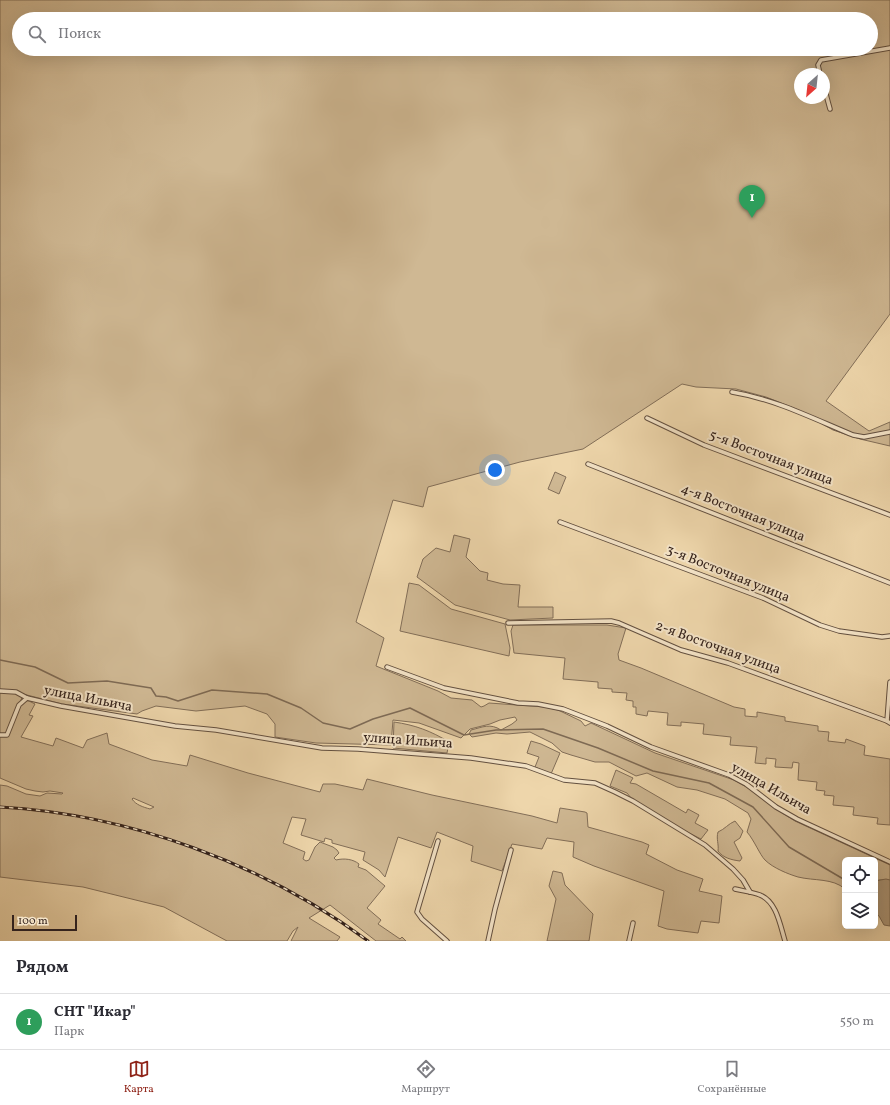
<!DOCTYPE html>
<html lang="ru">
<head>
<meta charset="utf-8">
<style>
  :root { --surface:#fff; --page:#f2f2f3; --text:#2b2b33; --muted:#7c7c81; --line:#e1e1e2; --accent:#8f2418 }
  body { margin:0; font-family:Vollkorn,serif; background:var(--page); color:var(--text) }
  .controls { position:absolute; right:12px; bottom:12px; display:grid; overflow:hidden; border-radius:6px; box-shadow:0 4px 16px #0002 }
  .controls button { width:36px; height:36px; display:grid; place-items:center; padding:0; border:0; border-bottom:1px solid var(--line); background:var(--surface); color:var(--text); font:20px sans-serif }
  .compass { position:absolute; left:794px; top:68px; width:36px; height:36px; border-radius:50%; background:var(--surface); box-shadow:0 4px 16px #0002; rotate:207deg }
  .scale { position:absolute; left:12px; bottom:10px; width:65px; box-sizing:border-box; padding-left:4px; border:2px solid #35231c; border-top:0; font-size:11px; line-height:14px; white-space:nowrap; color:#35231c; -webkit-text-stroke:3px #f4e4c8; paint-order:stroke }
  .you { position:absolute; left:495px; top:470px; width:14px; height:14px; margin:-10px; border:3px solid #fff; border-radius:50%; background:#1a73e8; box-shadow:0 0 0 6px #1a73e833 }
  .badge { display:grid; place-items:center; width:26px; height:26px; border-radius:50%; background:var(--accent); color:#fff; font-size:13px; font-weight:700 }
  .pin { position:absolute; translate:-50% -33px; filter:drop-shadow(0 1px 2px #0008) }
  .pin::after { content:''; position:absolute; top:21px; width:14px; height:12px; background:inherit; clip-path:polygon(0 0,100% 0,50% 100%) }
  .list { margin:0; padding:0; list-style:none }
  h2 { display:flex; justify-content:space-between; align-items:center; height:52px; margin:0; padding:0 16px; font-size:17px }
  h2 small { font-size:13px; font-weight:400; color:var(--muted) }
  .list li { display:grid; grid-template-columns:26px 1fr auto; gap:12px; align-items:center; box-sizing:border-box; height:56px; padding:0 16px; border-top:1px solid var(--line) }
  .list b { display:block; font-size:15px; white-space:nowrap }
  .list p { margin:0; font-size:13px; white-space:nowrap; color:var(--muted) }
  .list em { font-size:13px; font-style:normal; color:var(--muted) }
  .icon { flex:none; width:22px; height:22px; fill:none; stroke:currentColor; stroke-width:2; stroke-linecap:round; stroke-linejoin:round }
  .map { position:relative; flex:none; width:890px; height:941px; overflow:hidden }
  .search { position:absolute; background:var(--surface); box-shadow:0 4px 16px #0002; left:12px; right:12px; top:12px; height:44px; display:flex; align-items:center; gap:10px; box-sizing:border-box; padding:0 14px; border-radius:22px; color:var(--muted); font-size:15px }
  .sheet { height:108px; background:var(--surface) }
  nav { display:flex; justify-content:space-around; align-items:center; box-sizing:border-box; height:56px; border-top:1px solid var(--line); background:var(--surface); font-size:11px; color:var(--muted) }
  nav a { display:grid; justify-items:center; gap:2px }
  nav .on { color:var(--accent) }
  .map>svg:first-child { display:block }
  .green { fill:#cfb893; stroke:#826e58; fill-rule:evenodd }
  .water { fill:#af997a; stroke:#7e6a54 }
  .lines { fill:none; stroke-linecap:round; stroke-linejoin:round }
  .stream { stroke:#7e6a54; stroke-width:1.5 }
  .minor-casing { stroke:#635040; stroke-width:5.5 }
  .minor { stroke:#f4e4c8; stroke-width:3.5 }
  .rail-casing { stroke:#35231c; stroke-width:3 }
  .rail { stroke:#f4e4c8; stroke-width:1.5; stroke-dasharray:4.5; stroke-linecap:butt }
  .labels { text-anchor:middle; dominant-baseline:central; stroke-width:4; stroke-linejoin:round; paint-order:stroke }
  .street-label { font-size:14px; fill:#35231c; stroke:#f4e4c8 }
</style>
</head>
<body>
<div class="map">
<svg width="890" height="941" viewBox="0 0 890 941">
  <rect width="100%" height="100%" fill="#eed6ab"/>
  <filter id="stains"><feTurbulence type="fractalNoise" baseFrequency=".005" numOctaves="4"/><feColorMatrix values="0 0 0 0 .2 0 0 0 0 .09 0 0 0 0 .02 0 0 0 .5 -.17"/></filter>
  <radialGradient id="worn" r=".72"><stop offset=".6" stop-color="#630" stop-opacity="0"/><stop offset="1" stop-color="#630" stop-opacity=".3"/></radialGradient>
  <g class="green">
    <path d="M0 0H890V314L826 401 869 431 890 422V446L860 439 833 430 796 409 766 397 736 389 696 387 682 384 583 449 520 462 428 487 423 507 393 500 356 622 384 638 376 666 438 691 451 698 472 700 481 707 484 706 489 703 545 707 558 710 581 721 585 726 591 723 655 753 734 780 748 788 776 809 795 821 890 865V880H880L875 881V860H845V889C833 878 814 881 798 877 788 874 773 868 765 860 760 855 754 840 747 832L751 819 748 813 725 799 697 790 677 787 647 773 636 776 609 762H595L571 755 562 752 552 743 530 732 507 734 496 733 472 737 469 734 471 730C483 727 490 723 501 730L512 724 517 720 515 717 500 720 490 724 470 729 461 738 419 723 393 720 391 745 316 743 275 737V724L267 714 245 706 196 711 156 706 142 711 137 714 62 704 23 694 21 700 29 701 35 704 29 715 33 716 21 737 53 746 56 738 83 748 87 740 107 733 109 744 152 760 187 766 190 755 248 773 320 792 323 784H335L363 790 367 779 432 795 532 816 557 823 560 808 585 812 587 813 588 827 642 842 649 845 646 854 677 870 703 879 699 891 722 896 719 923 701 921 698 933 667 929 658 926 664 891 594 866 573 857 574 842 547 838 542 849 512 844 502 871 471 861 473 846 437 832 431 848 398 837 385 877 379 870 363 860 365 852 332 843V840L325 838 324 842 301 835 306 819 292 817 283 843 305 852 303 859 306 861 309 860 315 847 320 842 333 847 337 850 339 853 334 858 336 860C344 858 353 859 359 864L358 867 366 870 385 886 367 908 381 920 378 924 400 939 402 937 406 941H376L330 905 309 918 340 937 337 941H291L298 927 293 931 287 941H227L164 907 83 887 0 877V785L7 786 26 794 40 796 47 793 62 794 63 793 50 791 43 792 35 791 26 789 0 778ZM19 19H871V49H19ZM800 74H824V98H800ZM132 799 133 798 154 807 150 809C143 807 136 805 132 799Z"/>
    <polygon points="555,472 566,477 559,494 548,489"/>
    <polygon points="454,535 470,539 466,557 480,571 488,573 487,580 503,584 520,585 518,607 553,607 553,618 510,620 455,605 417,577 423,559 436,548 450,552"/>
    <polygon points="409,583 419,585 451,609 505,624 510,648 509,656 400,631"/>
    <polygon points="513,625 607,625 626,628 618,654 619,660 641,668 734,707 745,709 745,716 757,717 757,712 785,717 785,721 818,726 818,731 829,732 828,741 845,743 846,739 865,746 864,755 890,759 890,825 877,824 878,818 853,815 854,807 833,805 834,796 824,795 825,791 816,790 817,782 798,780 799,763 793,762 792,768 775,767 776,759 766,758 766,764 755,763 757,747 730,745 731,737 703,734 704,724 681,722 681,726 667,725 668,713 648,711 647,716 636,714 636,707 633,707 633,701 626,700 627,693 612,692 612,689 598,688 598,682 563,679 565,658 514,653 511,631"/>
    <path d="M394 722C415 725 431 731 449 742L447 753 393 748Z"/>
    <polygon points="531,741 541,744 560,753 551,774 535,767 539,757 527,753"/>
    <polygon points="616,770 633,778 630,783 636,784 686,813 688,809 699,815 695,823 708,830 701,839 661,819 631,798 627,793 610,786"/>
    <path d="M735 821 743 831 740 838 734 842 742 858 740 861C732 860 723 858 718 851 719 844 716 839 718 832 725 829 728 824 735 821Z"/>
    <polygon points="553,871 562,873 565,885 593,914 589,941 547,941 556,899 549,886"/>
  </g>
  <polygon class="water" points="886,879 890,880 890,926 884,925 879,916 875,913 875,881"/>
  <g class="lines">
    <polyline class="stream" points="0,660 35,667 68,683 107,681 151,688 156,696 166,697 178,701 212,690 267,694 301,708 323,723 350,729 373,719 410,708 464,735 496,730 543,729 598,748 653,771 709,783 753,807 789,847 845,880"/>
    <g class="minor-casing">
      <g id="minor">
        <polyline points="820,74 818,65 821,60 890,48"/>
        <polyline points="824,87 830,109"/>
        <path d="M732 392C775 399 814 419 853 435L864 437 890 432"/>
        <polyline points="647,418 704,445 890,515"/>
        <polyline points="588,464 890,583"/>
        <polyline points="560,522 763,598 820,625 839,631 882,637 890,636"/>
        <polyline points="508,623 611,621 619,623 681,650 728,663 887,721 890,723"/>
        <polyline points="387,667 444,688 518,703 538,704 563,709 607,726 651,747 729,775 746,784 776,807 797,819 890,862"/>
        <polyline points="0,691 16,692 27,698 61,706 175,726 216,730 322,748 358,749 471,758 526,766 564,780 595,783 615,792 633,801 705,845 733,869 743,880 750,892"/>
        <polyline points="887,721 890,682"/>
        <polyline points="0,735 7,735 19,705 27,698"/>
        <polyline points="438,841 417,912 422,919 447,941"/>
        <path d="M735 889C743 891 752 892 760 895 777 902 780 925 785 941"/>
        <polyline points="488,941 495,909 511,850"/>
        <polyline points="629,941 633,923"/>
      </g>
    </g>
    <use href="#minor" class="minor"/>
    <g class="rail-casing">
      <path id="rail" d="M0 807C129 814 264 864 368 941"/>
    </g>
    <use href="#rail" class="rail"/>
  </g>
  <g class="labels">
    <g class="street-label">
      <text transform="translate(771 458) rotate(21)">5-я Восточная улица</text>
      <text transform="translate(743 513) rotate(22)">4-я Восточная улица</text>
      <text transform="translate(728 574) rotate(22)">3-я Восточная улица</text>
      <text transform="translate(718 648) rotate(20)">2-я Восточная улица</text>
      <text transform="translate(88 699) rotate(11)">улица Ильича</text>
      <text transform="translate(408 741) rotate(4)">улица Ильича</text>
      <text transform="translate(771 789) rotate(30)">улица Ильича</text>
    </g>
  </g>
  <rect width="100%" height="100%" filter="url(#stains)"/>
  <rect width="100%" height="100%" fill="url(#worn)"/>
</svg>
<div class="controls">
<button><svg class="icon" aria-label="locate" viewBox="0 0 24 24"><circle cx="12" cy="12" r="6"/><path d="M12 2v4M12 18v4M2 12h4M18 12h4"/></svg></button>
<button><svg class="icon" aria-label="layers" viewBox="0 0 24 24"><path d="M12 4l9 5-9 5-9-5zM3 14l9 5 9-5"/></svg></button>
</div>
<svg class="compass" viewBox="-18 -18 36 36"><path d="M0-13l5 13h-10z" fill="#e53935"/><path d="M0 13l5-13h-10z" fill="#7c7c81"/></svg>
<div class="scale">100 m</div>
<div class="you"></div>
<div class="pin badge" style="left:752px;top:218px;background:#2e9e5b">1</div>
<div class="search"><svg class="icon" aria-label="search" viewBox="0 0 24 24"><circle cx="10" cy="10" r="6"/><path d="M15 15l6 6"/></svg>Поиск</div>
</div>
<section class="sheet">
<h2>Рядом<small></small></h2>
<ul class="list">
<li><span class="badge" style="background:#2e9e5b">1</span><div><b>СНТ &quot;Икар&quot;</b><p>Парк</p></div><em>550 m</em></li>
</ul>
</section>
<nav>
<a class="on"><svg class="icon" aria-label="map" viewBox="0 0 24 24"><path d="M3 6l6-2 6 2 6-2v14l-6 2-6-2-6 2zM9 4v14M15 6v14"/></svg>Карта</a>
<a><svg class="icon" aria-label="directions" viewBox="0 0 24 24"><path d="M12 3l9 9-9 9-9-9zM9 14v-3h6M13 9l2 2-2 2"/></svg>Маршрут</a>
<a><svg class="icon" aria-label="saved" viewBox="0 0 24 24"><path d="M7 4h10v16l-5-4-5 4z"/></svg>Сохранённые</a>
</nav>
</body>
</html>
